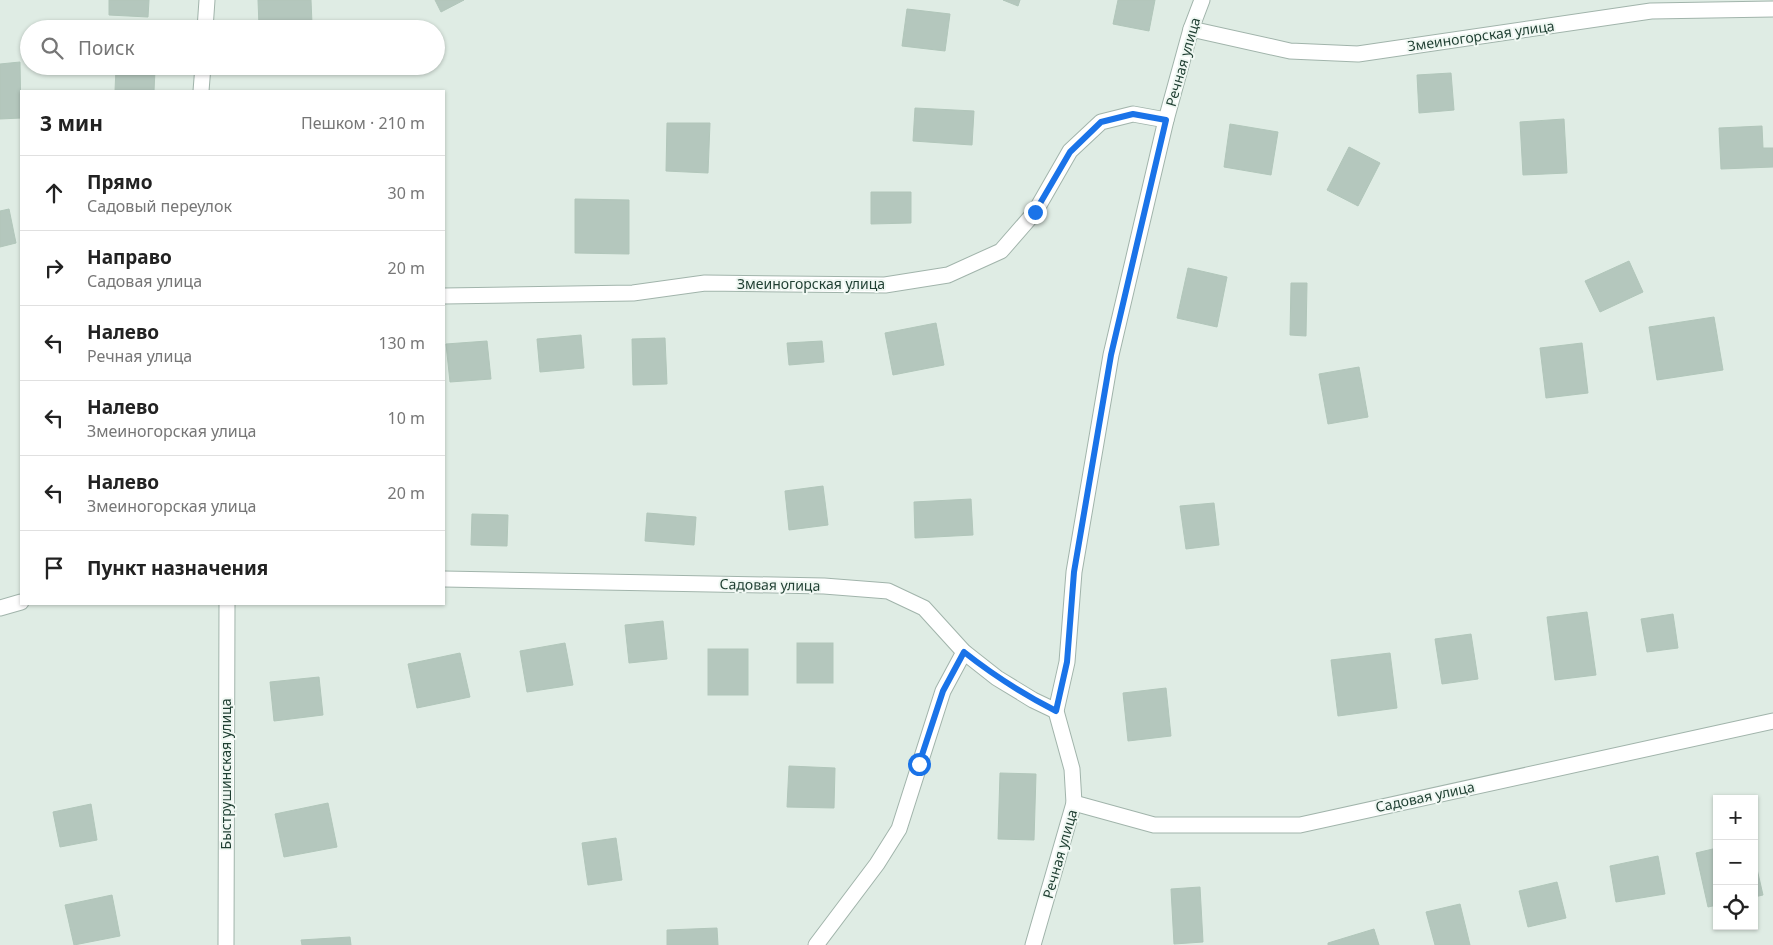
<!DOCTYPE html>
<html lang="ru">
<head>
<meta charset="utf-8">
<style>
	:root { --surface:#fff; --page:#f6f6f6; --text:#222; --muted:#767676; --line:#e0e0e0 }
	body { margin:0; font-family:"Noto Sans",sans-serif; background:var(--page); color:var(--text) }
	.controls { position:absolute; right:15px; bottom:15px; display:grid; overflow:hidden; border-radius:0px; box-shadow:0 1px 4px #0004 }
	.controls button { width:45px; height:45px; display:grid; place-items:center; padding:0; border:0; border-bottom:1px solid var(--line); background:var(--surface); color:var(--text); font:25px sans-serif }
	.stop { position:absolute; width:15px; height:15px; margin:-11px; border:4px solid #1a73e8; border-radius:50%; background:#fff }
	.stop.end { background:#1a73e8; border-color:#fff; box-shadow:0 1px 5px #0008 }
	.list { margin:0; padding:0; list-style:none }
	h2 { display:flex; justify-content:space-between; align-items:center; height:65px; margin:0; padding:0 20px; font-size:21px }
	h2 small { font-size:16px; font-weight:400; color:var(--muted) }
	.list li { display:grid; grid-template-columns:32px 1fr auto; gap:15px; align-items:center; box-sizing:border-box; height:75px; padding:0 20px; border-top:1px solid var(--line) }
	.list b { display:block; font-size:19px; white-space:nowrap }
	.list p { margin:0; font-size:16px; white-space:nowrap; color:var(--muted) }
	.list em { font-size:16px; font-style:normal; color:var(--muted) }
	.icon { flex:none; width:28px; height:28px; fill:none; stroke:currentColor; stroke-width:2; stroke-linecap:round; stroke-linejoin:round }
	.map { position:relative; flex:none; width:1773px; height:945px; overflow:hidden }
	.search { position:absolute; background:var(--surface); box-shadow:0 1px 4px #0004; left:20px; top:20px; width:425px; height:55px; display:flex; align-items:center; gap:12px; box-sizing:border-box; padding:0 18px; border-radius:28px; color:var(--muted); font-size:19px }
	.panel { position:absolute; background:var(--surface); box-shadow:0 1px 4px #0004; left:20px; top:90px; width:425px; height:515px; border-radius:0px }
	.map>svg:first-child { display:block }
</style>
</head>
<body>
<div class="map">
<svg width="1773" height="945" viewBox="0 0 1773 945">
	<rect width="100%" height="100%" fill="#dfece4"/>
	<g fill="#b4c7bd" stroke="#b1c6ba">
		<polygon points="109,0 149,0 148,17 109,15"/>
		<polygon points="258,0 311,0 312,24 259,26"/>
		<polygon points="435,0 464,0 441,12"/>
		<polygon points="1003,0 1020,0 1018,6"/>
		<polygon points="1118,0 1155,0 1149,31 1113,24"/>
		<polygon points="907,9 950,14 945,51 902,46"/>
		<polygon points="20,62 21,118 0,119 0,64"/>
		<polygon points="116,68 155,70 154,91 115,91"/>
		<polygon points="1451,73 1454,110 1419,113 1417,75"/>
		<polygon points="915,108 974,111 972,145 913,141"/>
		<polygon points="1564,119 1567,173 1523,175 1520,122"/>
		<polygon points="667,123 710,123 708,173 666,171"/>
		<polygon points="1230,124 1278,132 1271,175 1224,167"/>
		<polygon points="1762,126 1763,148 1773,148 1773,167 1721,169 1719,128"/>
		<polygon points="1349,147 1380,163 1358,206 1327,190"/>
		<polygon points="871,192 911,192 911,223 871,224"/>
		<polygon points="575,199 629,200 629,254 575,253"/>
		<polygon points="9,209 16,243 0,247 0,211"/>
		<polygon points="1629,261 1643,292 1600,312 1585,281"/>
		<polygon points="1188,268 1227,277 1217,327 1177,318"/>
		<polygon points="1291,283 1307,283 1306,336 1290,335"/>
		<polygon points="1714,317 1723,370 1657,380 1649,327"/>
		<polygon points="936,323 944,365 893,375 885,333"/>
		<polygon points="581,335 584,368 540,372 537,339"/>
		<polygon points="665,338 667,384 633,385 632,339"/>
		<polygon points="487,341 491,379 450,382 446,344"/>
		<polygon points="822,341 824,362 789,365 787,343"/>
		<polygon points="1582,343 1588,393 1546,398 1540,348"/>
		<polygon points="1359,367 1368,417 1328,424 1319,374"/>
		<polygon points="823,486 828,525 789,530 785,491"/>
		<polygon points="971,499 973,535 915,538 914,502"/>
		<polygon points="1214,503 1219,545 1186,549 1180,506"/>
		<polygon points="647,513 696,517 694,545 645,541"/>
		<polygon points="472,514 508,515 507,546 471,545"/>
		<polygon points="1587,612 1596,675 1555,680 1547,617"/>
		<polygon points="1673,614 1678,648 1647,652 1641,619"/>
		<polygon points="663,621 667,659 629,663 625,625"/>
		<polygon points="1471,634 1478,679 1442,684 1435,639"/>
		<polygon points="565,643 573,685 527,692 520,651"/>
		<rect x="797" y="643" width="36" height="40"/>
		<rect x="708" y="649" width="40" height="46"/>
		<polygon points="460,653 470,697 417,708 408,664"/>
		<polygon points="1390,653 1397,708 1338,716 1331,660"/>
		<polygon points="319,677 323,715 274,721 270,682"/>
		<polygon points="1166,688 1171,736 1128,741 1123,693"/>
		<polygon points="789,766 835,768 834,808 787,807"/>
		<polygon points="1000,773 1036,774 1034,840 998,839"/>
		<polygon points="328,803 337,847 284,857 275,814"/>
		<polygon points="91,804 97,840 60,847 53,812"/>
		<polygon points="616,838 622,880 588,885 582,843"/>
		<polygon points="1717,848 1717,905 1708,907 1696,853"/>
		<polygon points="1658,856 1665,894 1616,902 1610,866"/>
		<polygon points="1754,856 1763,895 1754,897"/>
		<polygon points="1557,882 1566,918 1528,927 1519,891"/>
		<polygon points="1200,887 1203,942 1174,944 1171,889"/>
		<polygon points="112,895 120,936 74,945 65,905"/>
		<polygon points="1460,904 1470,945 1435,945 1426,912"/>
		<polygon points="717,928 718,945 667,945 667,930"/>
		<polygon points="1374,929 1379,945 1328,945 1328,943"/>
		<polygon points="350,937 351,945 302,945 301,940"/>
	</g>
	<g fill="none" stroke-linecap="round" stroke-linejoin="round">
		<g stroke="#a1b4ab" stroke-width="17">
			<g id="street">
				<polyline points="205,29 207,0"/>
				<polyline points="1191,29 1290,51 1358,54 1651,11 1773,9"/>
				<polyline points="201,91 203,66"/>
				<polyline points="444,296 633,293 705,283 885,285 948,275 1001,251 1035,212 1070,151 1101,122 1133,114 1166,120"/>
				<polyline points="444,579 824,586 888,591 924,608 964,652 997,678 1033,700 1056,711"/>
				<polyline points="0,608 21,602"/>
				<polyline points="1074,803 1154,825 1300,825 1773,721"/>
				<polyline points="226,945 227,604"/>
				<polyline points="816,945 877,864 899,829 943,691 964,652"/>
				<polyline points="1033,945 1074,803 1072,769 1056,711 1067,662 1074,572 1111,355 1166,120 1191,29 1202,0"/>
			</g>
		</g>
		<use href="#street" stroke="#fff" stroke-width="15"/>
	</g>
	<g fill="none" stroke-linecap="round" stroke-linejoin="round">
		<path stroke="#1a73e8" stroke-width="6" d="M 919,764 L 943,691 L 964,652 C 993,675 1023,694 1056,711 L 1067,662 L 1074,572 L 1111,355 L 1166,120 L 1133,114 L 1101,122 L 1070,152 L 1035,212"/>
	</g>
	<g text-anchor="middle" stroke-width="4" stroke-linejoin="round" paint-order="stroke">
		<g font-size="14" fill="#1e3e31" stroke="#f0f8f3">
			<text transform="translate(1481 36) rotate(-8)" y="5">Змеиногорская улица</text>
			<text transform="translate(1183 62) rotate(-74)" y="5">Речная улица</text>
			<text x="811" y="289">Змеиногорская улица</text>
			<text transform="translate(770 585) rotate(1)" y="5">Садовая улица</text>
			<text transform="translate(226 774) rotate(-90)" y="5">Быструшинская улица</text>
			<text transform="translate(1425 797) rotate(-12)" y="5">Садовая улица</text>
			<text transform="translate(1060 854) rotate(-74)" y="5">Речная улица</text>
		</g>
	</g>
</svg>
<div class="controls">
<button>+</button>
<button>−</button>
<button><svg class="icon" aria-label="locate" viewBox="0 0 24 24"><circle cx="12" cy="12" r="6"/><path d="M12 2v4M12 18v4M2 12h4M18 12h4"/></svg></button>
</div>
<div class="stop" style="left:919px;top:764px"></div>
<div class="stop end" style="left:1035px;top:212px"></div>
<div class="search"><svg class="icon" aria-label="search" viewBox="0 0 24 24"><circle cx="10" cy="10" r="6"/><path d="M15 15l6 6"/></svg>Поиск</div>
<section class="panel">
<h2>3 мин<small>Пешком · 210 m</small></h2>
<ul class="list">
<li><svg class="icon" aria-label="ahead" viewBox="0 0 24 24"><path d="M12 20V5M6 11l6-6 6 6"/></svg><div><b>Прямо</b><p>Садовый переулок</p></div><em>30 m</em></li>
<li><svg class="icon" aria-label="right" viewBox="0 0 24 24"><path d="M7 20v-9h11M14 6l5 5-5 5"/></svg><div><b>Направо</b><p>Садовая улица</p></div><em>20 m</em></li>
<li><svg class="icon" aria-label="left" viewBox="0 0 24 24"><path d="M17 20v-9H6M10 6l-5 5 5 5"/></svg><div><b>Налево</b><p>Речная улица</p></div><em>130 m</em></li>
<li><svg class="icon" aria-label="left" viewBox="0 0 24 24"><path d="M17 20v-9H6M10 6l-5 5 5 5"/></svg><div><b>Налево</b><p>Змеиногорская улица</p></div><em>10 m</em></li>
<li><svg class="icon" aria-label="left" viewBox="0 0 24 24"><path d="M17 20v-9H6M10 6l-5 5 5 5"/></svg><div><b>Налево</b><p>Змеиногорская улица</p></div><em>20 m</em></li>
<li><svg class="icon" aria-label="arrive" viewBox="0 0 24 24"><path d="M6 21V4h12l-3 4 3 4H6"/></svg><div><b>Пункт назначения</b></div></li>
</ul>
</section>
</div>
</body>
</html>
